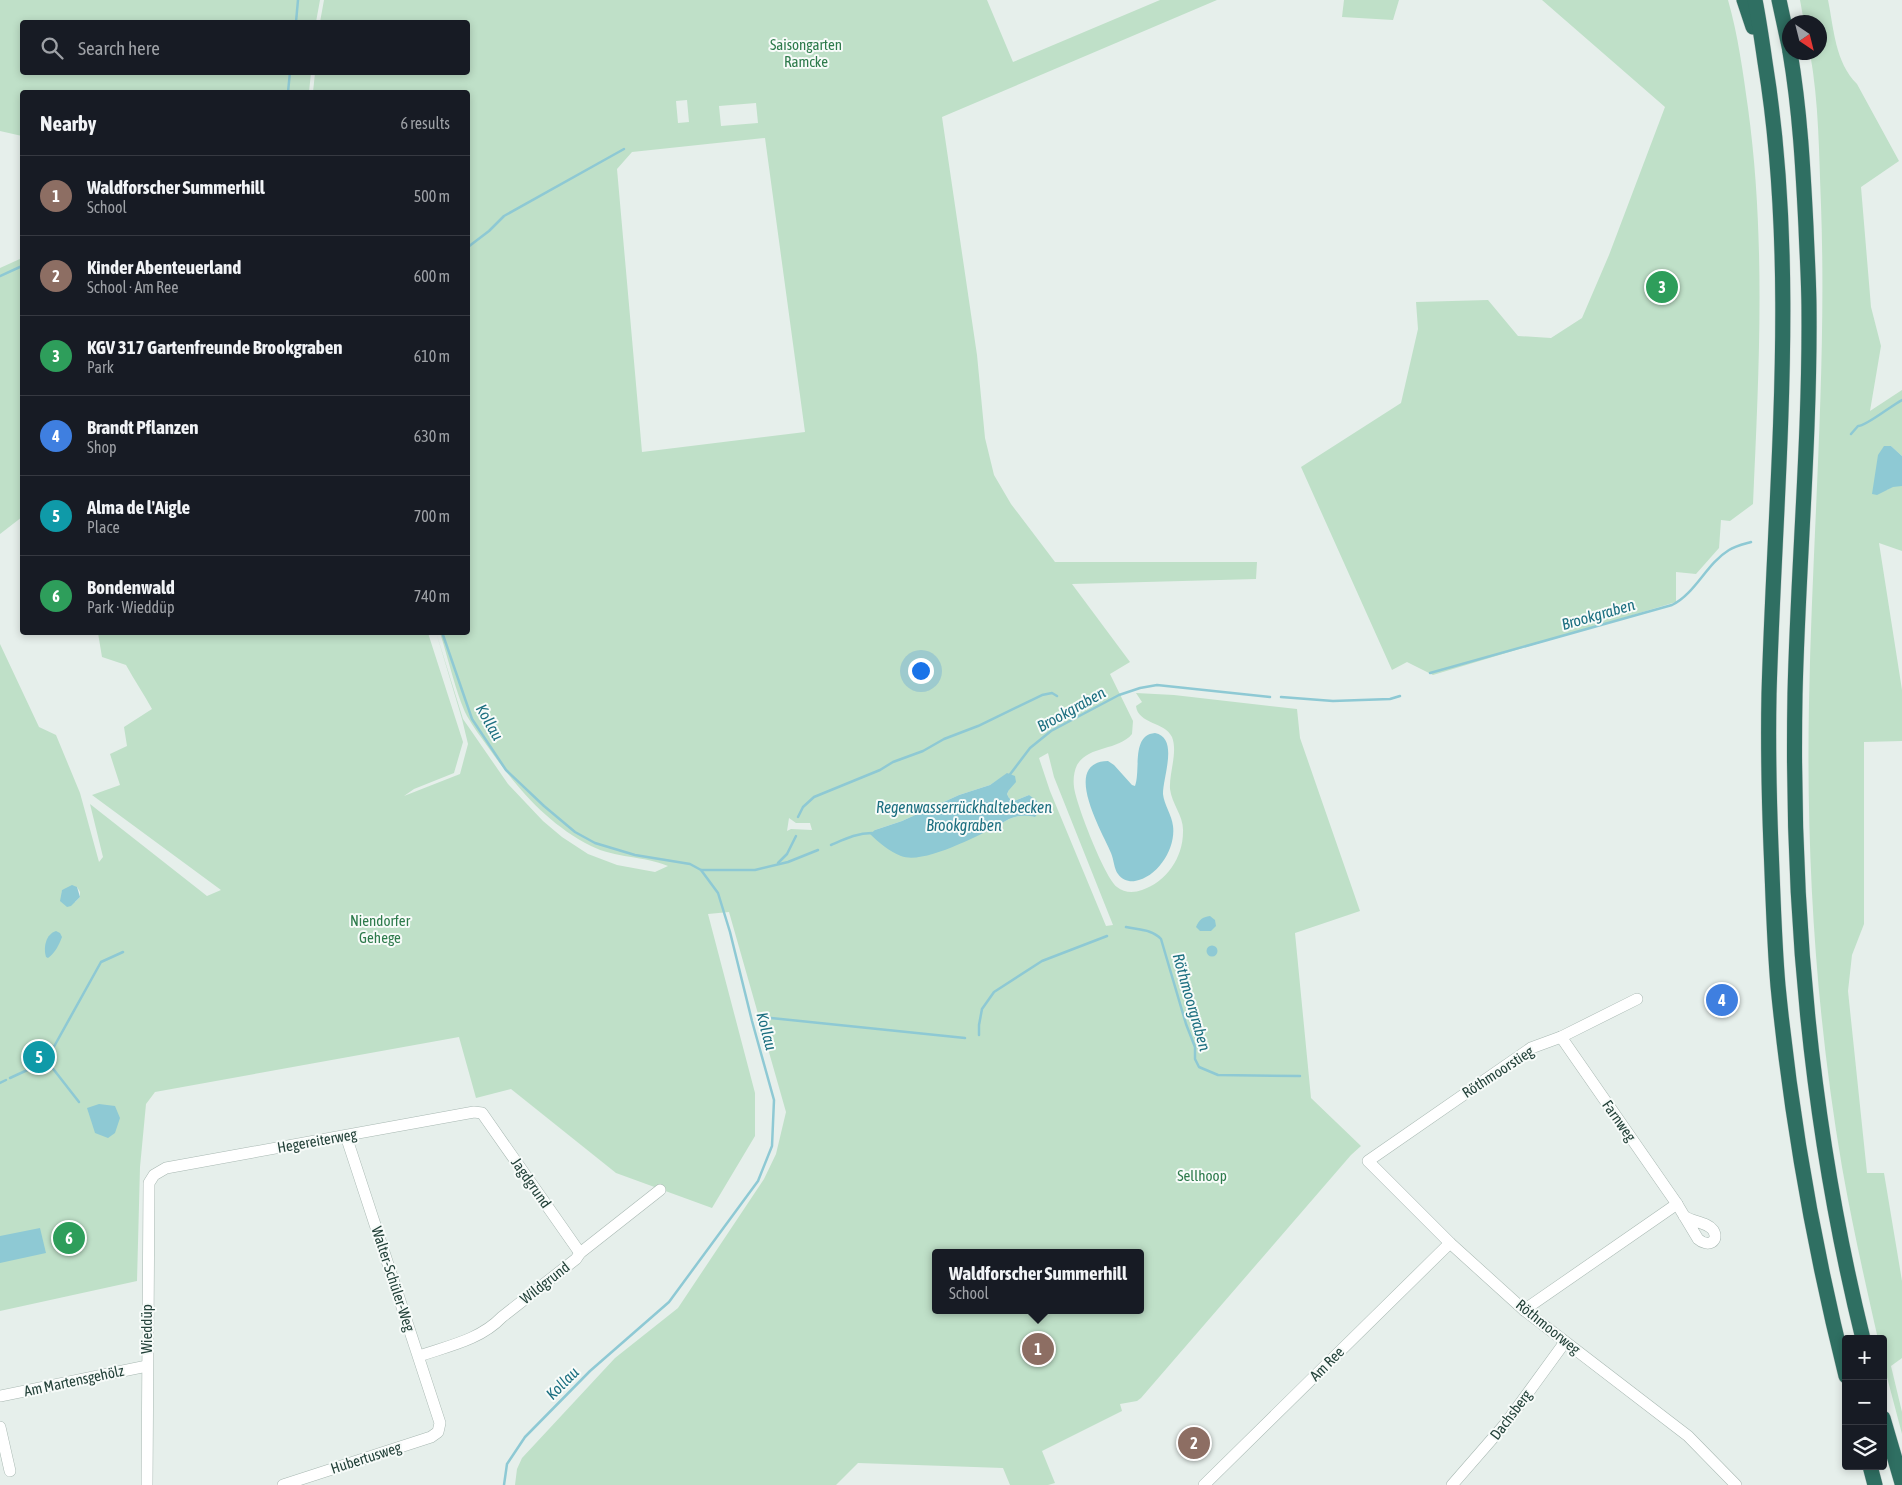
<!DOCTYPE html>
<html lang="en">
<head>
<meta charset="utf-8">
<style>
	:root { --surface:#171b24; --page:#20242c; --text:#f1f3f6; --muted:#9ea1a6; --line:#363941; --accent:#ea580c }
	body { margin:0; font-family:"Asap Condensed",sans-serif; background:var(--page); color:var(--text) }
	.controls { position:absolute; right:15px; bottom:15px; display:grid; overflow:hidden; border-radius:5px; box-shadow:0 2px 8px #0003 }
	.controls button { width:45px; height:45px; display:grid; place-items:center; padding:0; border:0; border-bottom:1px solid var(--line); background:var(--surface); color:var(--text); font:25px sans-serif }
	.compass { position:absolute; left:1782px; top:15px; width:45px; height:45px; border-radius:50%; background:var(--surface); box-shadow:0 2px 8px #0003; rotate:145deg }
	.you { position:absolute; left:920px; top:670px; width:18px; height:18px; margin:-12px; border:4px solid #fff; border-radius:50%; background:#1a73e8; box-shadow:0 0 0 8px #1a73e833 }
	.badge { display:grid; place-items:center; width:32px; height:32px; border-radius:50%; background:var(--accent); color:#fff; font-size:16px; font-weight:700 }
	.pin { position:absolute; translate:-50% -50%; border:2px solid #fff; box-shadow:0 1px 5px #0006 }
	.popup { position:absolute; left:932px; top:1249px; width:212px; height:65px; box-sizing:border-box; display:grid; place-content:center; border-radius:5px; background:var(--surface); filter:drop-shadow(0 1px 4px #0005); font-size:16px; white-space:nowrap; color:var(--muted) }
	.popup b { font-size:19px; color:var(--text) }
	.popup::after { content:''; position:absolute; left:50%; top:100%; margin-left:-10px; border:10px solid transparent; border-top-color:var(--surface) }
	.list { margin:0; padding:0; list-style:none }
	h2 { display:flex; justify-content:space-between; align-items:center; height:65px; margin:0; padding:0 20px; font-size:21px }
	h2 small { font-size:16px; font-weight:400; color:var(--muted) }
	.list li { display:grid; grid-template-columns:32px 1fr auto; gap:15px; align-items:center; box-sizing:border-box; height:80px; padding:0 20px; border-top:1px solid var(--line) }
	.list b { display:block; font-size:19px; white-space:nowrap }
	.list p { margin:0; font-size:16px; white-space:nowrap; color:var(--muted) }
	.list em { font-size:16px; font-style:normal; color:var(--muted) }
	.icon { flex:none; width:28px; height:28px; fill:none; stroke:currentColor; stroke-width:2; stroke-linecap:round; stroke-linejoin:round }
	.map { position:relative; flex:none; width:1902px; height:1485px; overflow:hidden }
	.search { position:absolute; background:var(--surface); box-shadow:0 2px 8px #0003; left:20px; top:20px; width:450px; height:55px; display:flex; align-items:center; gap:12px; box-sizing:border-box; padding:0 18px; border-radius:5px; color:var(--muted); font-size:19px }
	.panel { position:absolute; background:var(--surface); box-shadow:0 2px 8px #0003; left:20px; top:90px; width:450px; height:545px; border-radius:5px }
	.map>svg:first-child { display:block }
</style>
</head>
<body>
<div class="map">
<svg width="1902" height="1485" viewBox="0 0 1902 1485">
	<rect width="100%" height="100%" fill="#e6efeb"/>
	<g fill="#bfe0c8" fill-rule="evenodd">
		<polygon points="0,0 320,0 316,22 22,22 22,72 311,73 309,92 22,92 22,136 0,131"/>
		<path d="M 324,0 L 987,0 L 1013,62 L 1160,0 L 1217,0 L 942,117 L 977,355 L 985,438 L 994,475 L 1011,504 L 1055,562 L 1257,562 L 1256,579 L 1072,584 L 1130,662 L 1110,674 L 1133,721 L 1132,734 C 1118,751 1089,745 1077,765 C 1074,771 1073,780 1074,787 C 1076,804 1105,878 1117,887 C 1124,893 1134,893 1142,890 C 1166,882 1183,858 1183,832 C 1184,816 1172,805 1170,789 C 1169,773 1178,752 1172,737 C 1165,722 1138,724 1136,706 L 1142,702 L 1136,693 L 1174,695 L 1297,709 L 1300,738 L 1360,911 L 1295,933 L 1311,1098 L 1361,1146 L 1351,1155 L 1141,1398 L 1137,1401 L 1120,1404 L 1122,1411 L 1042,1451 L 1055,1483 L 1048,1485 L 1010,1485 L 1003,1468 L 858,1463 L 836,1485 L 515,1485 L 517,1469 L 522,1458 L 615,1358 L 678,1308 L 764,1179 L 776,1154 L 786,1112 L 729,912 L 708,914 L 755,1093 L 755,1136 L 712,1208 L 616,1173 L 511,1089 L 476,1098 L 459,1037 L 155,1092 L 146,1104 L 140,1167 L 137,1281 L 0,1311 L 0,644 L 39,727 L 56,735 L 80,793 L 99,862 L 103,857 L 90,804 L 207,896 L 221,890 L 92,795 L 120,785 L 110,754 L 127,746 L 124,727 L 152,709 C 144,694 134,680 126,665 L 102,657 L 98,633 L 428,633 L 463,742 L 454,773 L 414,789 L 404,796 L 460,774 L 468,744 L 462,719 L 436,632 L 463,719 L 508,784 L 543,821 L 562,837 L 588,854 L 617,865 L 655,872 L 668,866 C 644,856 615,858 591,846 C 547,824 516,787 488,747 C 481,737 473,727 467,716 C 456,694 448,657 440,633 L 468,632 L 468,92 L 313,92 L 315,73 L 468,72 L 468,22 L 320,22 ZM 687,100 L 689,122 L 678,123 L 676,101 ZM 756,103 L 758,123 L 721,126 L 719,106 ZM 765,138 L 805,432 L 642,452 L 617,169 L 632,152 ZM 1048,753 L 1054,777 L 1113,925 L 1106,926 L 1050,791 L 1039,758 ZM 1007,774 L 1009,790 L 1007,794 L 1009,798 L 1014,801 L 1029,795 L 1035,817 C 1022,814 1010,816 1000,825 L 875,830 L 902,821 L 959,795 L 990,785 ZM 789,818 L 796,823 L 810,823 L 812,830 L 791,829 L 787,831 ZM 77,887 L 80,892 L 80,897 L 75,902 L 61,901 L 62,890 ZM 936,1253 L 1140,1253 L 1140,1310 L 936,1310 Z"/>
		<polygon points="1344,0 1399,0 1393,20 1342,17"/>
		<path d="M 1542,0 L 1728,0 C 1738,35 1743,72 1748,108 C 1766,239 1759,372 1753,504 L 1730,521 L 1721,520 L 1719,548 L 1696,574 L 1676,572 L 1676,602 L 1433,675 L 1407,662 L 1392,670 L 1301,467 L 1401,403 L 1418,329 L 1416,302 L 1488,300 L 1518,336 L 1551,338 L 1582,318 L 1609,255 L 1665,107 Z"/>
		<path d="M 1800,0 L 1828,0 C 1834,29 1835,62 1857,84 L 1899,161 L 1861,187 L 1871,307 L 1881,346 L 1870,411 L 1902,390 L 1902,456 L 1891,446 L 1887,490 L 1893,486 L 1902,486 L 1902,551 L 1879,543 L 1902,690 L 1902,741 L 1864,742 L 1864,924 L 1852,955 L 1848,991 L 1867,1173 L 1884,1173 L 1902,1281 L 1902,1358 L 1891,1366 L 1902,1412 L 1902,1434 L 1883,1362 L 1883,1339 L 1878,1339 L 1873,1317 C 1862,1268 1851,1218 1842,1167 C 1816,1015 1806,858 1809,703 C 1812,537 1827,371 1821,205 C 1819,154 1819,103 1810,53 L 1820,52 L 1820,22 L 1804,22 Z"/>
		<polygon points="22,258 22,517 0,534 0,268"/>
	</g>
	<g fill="#8ec9d4">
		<polygon points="1884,446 1891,446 1902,456 1902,486 1893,487 1877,495 1872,494 1878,455"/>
		<path d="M 1155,733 C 1179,738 1163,776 1163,794 C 1164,805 1172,815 1173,826 C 1176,848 1158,877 1135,881 C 1129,882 1122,880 1118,874 C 1114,869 1114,860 1111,853 C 1103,833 1060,762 1108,761 L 1114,765 L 1132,785 L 1135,786 C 1141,770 1131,735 1155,733 Z"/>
		<path d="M 1007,773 L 1015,776 L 1016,782 L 1009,790 L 1007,794 L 1009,798 L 1014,801 L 1029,795 L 1037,801 L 1040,811 L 1035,817 C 1022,814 1010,816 1000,825 C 978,835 924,865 901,856 C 889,851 879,843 870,834 L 875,830 L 902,821 L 959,795 L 990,785 Z"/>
		<polygon points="72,885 77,887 80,897 71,906 67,907 60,901 62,890"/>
		<path d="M 1210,916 L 1215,920 L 1216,926 L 1211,931 L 1200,931 L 1196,927 C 1199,920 1202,917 1210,916 Z"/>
		<path d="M 56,931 L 60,933 L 62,937 C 59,945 55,953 48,958 L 46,957 C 43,947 46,934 56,931 Z"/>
		<circle cx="1212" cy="951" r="5.5"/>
		<polygon points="99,1104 115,1106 120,1118 115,1133 108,1138 95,1133 87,1108"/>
		<polygon points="40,1228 46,1253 0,1263 0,1236"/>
	</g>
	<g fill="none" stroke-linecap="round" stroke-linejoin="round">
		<g stroke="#8ec9d4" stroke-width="2.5">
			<polyline points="296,22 298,0"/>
			<polyline points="288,92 290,72"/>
			<polyline points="468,247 489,231 504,216 624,149"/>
			<polyline points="0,276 22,266"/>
			<path d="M 1851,434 L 1858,426 C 1865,427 1892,405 1902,400"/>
			<polyline points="442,632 472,719 506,770 544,806 575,832 595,843 635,855 690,864 701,870 718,893 730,932 752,1021 774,1100 772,1146 758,1181 669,1302 590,1371 525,1437 507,1464 504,1485"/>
			<path d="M 1430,673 L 1672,605 C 1696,593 1706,564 1729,550 C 1735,546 1744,544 1751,542"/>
			<polyline points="1281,697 1333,701 1390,699 1400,696"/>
			<polyline points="1008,777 1030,748 1051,731 1119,695 1140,688 1157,685 1270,697"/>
			<polyline points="798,817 803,807 814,797 880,770 893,762 923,751 944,739 978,726 1042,695 1052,693 1057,696"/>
			<path d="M 831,845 C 845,839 857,833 872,833"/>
			<polyline points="778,863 787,854 796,836"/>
			<polyline points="701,870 755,870 788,862 818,850"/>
			<path d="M 1126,927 C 1138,930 1152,929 1161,939 L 1186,1024 L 1195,1047 L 1195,1059 L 1199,1067 L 1218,1075 L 1300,1076"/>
			<polyline points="771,1018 965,1038"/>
			<polyline points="979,1035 979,1025 982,1009 994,992 1042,961 1107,936"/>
			<polyline points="51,1052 101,962 123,952"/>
			<polyline points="10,1078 47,1061 79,1102"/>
			<polyline points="0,1083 6,1080"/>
		</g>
		<g stroke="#a8b8b2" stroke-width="12">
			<g id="street">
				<polyline points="1637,999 1561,1037 1531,1048 1368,1161 1450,1243 1524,1310 1688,1436 1736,1485"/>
				<path d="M 1561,1037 L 1677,1204 L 1698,1239 C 1708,1248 1720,1241 1713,1230 C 1707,1222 1692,1222 1684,1216"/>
				<polyline points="1524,1310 1677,1204"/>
				<path d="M 419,1356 C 448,1346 480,1340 502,1317 L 576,1259 L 580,1253 L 660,1190"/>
				<polyline points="0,1396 147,1366"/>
				<polyline points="0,1427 10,1471"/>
				<polyline points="147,1485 149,1183 154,1175 166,1168 474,1112 482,1113 580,1253"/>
				<polyline points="283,1485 431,1437 438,1432 440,1423 346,1136"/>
				<polyline points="1204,1485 1450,1243"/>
				<polyline points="1452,1485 1506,1423 1565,1342"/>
			</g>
		</g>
		<g stroke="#c2cac8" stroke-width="16">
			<g id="highway">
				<polyline points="1744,0 1753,27"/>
				<path d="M 1755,0 C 1759,20 1762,41 1765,62 C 1799,271 1775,483 1769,694 C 1768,745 1769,796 1771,847 C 1773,893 1774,940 1778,986 C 1791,1118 1814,1248 1846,1376"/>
				<polyline points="1779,0 1790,51"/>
				<path d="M 1790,52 C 1800,111 1803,168 1806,227 C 1807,255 1809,283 1809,311 C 1810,439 1798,567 1795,694 C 1791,911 1811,1128 1863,1339"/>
				<polyline points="1883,1418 1902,1483"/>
				<polyline points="1870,1466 1875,1485"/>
			</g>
		</g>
		<use href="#street" stroke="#fff" stroke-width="11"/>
		<use href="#highway" stroke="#2f6f62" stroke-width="15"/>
	</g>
	<g text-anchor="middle" stroke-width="4" stroke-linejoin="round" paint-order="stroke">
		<g font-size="15" fill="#2d7a4b" stroke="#f7fbf9">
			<text x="806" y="50">Saisongarten<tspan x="806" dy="17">Ramcke</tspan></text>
			<text x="380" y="926">Niendorfer<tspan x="380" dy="17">Gehege</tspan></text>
			<text x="1202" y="1181">Sellhoop</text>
		</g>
		<g font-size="15" fill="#24423a" stroke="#f7fbf9">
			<text transform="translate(1498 1072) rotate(-33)" y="5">Röthmoorstieg</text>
			<text transform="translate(1619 1121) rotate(55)" y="5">Farnweg</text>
			<text transform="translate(317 1141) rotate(-10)" y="5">Hegereiterweg</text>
			<text transform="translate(531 1183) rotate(55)" y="5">Jagdgrund</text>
			<text transform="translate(393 1279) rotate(72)" y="5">Walter-Schüler-Weg</text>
			<text transform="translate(545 1283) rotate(-38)" y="5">Wildgrund</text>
			<text transform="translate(1548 1327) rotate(39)" y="5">Röthmoorweg</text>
			<text transform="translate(147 1329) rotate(-90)" y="5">Wieddüp</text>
			<text transform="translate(1327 1364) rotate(-45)" y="5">Am Ree</text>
			<text transform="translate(74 1381) rotate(-12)" y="5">Am Martensgehölz</text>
			<text transform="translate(1511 1415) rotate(-53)" y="5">Dachsberg</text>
			<text transform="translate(366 1458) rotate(-18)" y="5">Hubertusweg</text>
		</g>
		<g font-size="16" font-style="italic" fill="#1c6f80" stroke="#f7fbf9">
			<text transform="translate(1598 614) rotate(-16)" y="6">Brookgraben</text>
			<text transform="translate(1071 709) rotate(-29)" y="6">Brookgraben</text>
			<text transform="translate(490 722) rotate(60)" y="6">Kollau</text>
			<text x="964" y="813">Regenwasserrückhaltebecken<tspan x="964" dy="18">Brookgraben</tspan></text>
			<text transform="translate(1192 1002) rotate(74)" y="6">Röthmoorgraben</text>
			<text transform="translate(767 1031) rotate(75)" y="6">Kollau</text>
			<text transform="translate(562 1383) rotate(-45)" y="6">Kollau</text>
		</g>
	</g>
</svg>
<div class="controls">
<button>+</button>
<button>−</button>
<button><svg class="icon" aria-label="layers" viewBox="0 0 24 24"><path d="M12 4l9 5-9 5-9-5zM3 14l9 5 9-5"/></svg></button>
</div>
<svg class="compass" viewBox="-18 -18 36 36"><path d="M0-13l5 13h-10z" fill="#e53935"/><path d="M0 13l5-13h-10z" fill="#9ea1a6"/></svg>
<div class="you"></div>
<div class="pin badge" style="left:1038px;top:1349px;background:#8d6e63">1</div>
<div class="popup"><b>Waldforscher Summerhill</b>School</div>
<div class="pin badge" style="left:1194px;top:1443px;background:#8d6e63">2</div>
<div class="pin badge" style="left:1662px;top:287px;background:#2e9e5b">3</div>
<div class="pin badge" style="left:1722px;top:1000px;background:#3f7fe0">4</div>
<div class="pin badge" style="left:39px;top:1057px;background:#0f9aa8">5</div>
<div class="pin badge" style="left:69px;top:1238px;background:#2e9e5b">6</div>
<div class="search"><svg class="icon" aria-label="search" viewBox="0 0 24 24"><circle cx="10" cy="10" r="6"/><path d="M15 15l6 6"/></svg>Search here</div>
<section class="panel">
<h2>Nearby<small>6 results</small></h2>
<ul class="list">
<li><span class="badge" style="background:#8d6e63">1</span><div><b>Waldforscher Summerhill</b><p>School</p></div><em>500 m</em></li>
<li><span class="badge" style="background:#8d6e63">2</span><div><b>Kinder Abenteuerland</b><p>School · Am Ree</p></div><em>600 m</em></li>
<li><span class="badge" style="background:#2e9e5b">3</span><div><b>KGV 317 Gartenfreunde Brookgraben</b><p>Park</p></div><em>610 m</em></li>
<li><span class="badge" style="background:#3f7fe0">4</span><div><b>Brandt Pflanzen</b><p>Shop</p></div><em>630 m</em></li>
<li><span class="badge" style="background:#0f9aa8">5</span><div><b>Alma de l'Aigle</b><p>Place</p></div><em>700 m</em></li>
<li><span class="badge" style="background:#2e9e5b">6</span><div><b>Bondenwald</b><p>Park · Wieddüp</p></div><em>740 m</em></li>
</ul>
</section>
</div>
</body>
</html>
